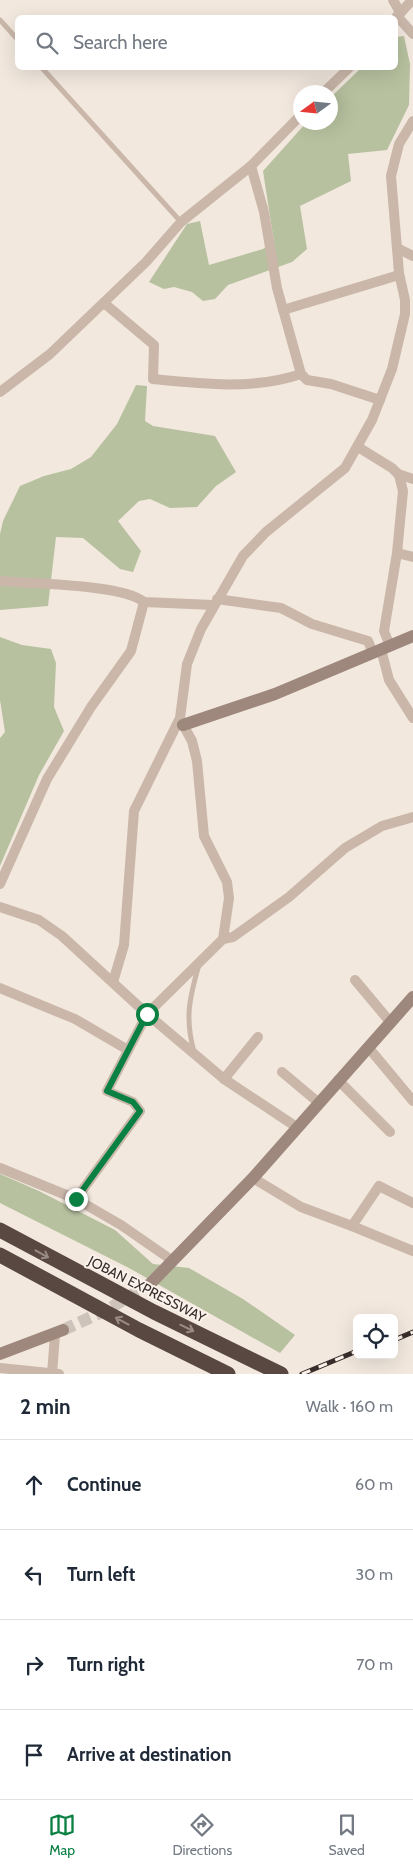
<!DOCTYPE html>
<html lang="en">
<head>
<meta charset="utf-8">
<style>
	:root { --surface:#fff; --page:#f2f2f3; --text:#1f2937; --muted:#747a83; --line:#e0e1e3; --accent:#0b8043 }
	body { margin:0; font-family:Cabin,sans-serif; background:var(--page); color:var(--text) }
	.controls { position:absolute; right:15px; bottom:15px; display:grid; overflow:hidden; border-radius:8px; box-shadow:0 5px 20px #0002 }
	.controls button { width:45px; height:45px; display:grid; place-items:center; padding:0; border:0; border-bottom:1px solid var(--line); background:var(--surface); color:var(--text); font:25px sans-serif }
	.compass { position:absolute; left:293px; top:85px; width:45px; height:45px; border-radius:50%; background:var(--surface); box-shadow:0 5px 20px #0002; rotate:255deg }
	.stop { position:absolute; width:15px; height:15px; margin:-11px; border:4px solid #0b8043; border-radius:50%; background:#fff }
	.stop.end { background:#0b8043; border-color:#fff; box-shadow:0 1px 5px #0008 }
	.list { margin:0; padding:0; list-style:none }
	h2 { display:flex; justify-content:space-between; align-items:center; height:65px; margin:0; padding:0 20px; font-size:21px }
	h2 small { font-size:16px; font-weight:400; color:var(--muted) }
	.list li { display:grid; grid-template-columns:32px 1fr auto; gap:15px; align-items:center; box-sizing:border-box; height:90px; padding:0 20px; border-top:1px solid var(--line) }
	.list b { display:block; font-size:19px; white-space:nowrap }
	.list em { font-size:16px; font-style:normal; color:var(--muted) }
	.icon { flex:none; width:28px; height:28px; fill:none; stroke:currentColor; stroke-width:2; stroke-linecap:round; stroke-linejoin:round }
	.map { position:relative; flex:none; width:413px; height:1374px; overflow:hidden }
	.search { position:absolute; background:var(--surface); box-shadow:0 5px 20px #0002; left:15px; right:15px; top:15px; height:55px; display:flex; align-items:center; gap:12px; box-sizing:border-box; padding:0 18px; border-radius:8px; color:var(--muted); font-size:19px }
	.sheet { height:425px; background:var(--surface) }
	nav { display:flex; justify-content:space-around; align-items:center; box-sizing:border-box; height:70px; border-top:1px solid var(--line); background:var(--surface); font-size:14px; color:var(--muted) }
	nav a { display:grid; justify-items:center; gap:2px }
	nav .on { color:var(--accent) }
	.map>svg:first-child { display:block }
</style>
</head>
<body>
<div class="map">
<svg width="413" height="1374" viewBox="0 0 413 1374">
	<rect width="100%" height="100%" fill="#f2e8de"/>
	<g fill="#b7c19f">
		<polygon points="404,36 410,64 409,105 387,150 348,154 351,181 300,206 307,249 292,262 228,285 215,299 203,301 192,292 174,287 164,289 149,282 187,224 200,221 209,265 263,249 274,242 263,171 306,123 330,122 331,97 361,68 396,68 396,37"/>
		<polygon points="136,385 147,386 145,421 153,426 215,436 236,472 216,486 197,507 170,508 150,499 139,501 118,521 141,551 133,572 120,569 83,538 56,537 48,606 0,610 0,534 3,521 20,486 44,476 71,469 91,457 117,424"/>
		<polygon points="0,637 22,645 51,649 56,663 54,707 64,731 39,775 0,866 0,738 5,732 0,700"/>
		<polygon points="0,1174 39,1191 115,1230 153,1264 189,1268 243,1299 295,1335 280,1353 129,1268 0,1203"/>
	</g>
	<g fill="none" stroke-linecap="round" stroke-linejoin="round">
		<polyline stroke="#cdc3ba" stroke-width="12" stroke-dasharray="12 6" stroke-linecap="butt" points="63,1330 107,1310 151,1283"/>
		<g stroke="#cab7aa" stroke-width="5">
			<polyline points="0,20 18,40"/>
			<polyline points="42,68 181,222"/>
			<path d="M 194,1052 C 185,1019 189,1000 198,968"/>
		</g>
		<g stroke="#cab7aa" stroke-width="10">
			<polyline points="393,0 400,12"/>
			<polyline points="397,16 413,34"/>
			<polyline points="396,18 412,0"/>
			<polyline points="324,92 349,68"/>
			<polyline points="251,166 264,212 277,288 301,374 307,380 331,384 380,400"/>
			<polyline points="397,248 413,256"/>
			<path d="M 104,303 L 154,345 L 153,379 C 201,384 254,390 301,374"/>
			<polyline points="283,310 399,275"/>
			<polyline points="0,392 50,354 146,262 181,222 251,166 300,116"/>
			<polyline points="358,447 392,468 399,475 403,491 397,553 384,631 390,646"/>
			<polyline points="398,474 413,479"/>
			<polyline points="397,553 413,557"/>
			<path d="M 0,581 C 31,584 123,584 144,602 L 213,605"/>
			<polyline points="217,599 281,608 312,624 368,641 373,653"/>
			<polyline points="381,649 389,680 413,718"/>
			<polyline points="180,719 192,741 197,761 204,836 227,882 229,898 223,939"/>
			<polyline points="0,884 47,779 91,707 131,651 144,602"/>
			<polyline points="0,907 39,920 62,936 147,1014 224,1079 298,1128"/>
			<polyline points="355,980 391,1023"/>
			<polyline points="113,982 124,945 134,811 180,718 187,664 201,629 243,556 266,532 345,468 372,420 392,369 405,314 405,300 399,273 391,176 399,144 413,121"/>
			<polyline points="0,988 75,1019 128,1050"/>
			<polyline points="368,1047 413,1101"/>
			<polyline points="282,1072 319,1103"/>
			<polyline points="224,1079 258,1037"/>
			<polyline points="338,1080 390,1132"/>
			<polyline points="0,1168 76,1199 121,1225 173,1261"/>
			<polyline points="253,1178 301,1207 352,1226"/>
			<polyline points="76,1199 140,1111 133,1102 107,1091 147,1014 223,939 233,937 289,897 345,848 382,826 413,817"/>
			<polyline points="413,1203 379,1186 352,1226 413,1251"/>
			<polyline points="0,1368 59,1374"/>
			<polyline points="52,1374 55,1335"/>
		</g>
		<g stroke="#9e877c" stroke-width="12">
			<polyline points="183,725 275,694 413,636"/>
			<polyline points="151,1283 253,1178 413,997"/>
			<polyline points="0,1354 63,1330"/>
		</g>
		<g stroke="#594741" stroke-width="15">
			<polyline points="0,1230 154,1312 281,1374"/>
			<polyline points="0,1255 139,1330 228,1374"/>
		</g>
		<g stroke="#382d2a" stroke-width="5">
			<g id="rail">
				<polyline points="394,1340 413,1332"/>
				<polyline points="302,1374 357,1351"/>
			</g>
		</g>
		<use href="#rail" stroke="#faf2eb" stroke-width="3" stroke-dasharray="9" stroke-linecap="butt"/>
	</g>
	<defs><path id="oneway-shaft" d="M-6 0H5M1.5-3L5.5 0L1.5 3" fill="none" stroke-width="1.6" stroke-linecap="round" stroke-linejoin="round" transform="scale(1.25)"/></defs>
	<g stroke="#998b85">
		<use href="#oneway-shaft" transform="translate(42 1254) rotate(29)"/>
		<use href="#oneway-shaft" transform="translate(122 1321) rotate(-152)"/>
		<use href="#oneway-shaft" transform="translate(187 1328) rotate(26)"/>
	</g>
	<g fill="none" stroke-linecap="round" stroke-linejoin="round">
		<polyline stroke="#0b8043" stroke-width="6" points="76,1199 140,1111 133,1102 107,1091 147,1014"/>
	</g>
	<g text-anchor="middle" stroke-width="4" stroke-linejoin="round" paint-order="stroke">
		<g font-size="14" fill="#382d2a" stroke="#faf2eb">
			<text transform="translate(147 1289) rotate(27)" y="5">JOBAN EXPRESSWAY</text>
		</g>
	</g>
</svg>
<div class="controls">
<button><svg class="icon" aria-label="locate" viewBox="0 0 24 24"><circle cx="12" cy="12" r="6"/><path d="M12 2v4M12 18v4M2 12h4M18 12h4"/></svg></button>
</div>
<svg class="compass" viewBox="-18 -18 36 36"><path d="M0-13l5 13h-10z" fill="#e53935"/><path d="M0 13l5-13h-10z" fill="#747a83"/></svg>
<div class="stop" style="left:147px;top:1014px"></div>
<div class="stop end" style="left:76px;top:1199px"></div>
<div class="search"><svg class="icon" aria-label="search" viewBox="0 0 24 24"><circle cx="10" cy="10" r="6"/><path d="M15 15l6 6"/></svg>Search here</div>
</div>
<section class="sheet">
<h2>2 min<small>Walk · 160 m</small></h2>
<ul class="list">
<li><svg class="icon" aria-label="ahead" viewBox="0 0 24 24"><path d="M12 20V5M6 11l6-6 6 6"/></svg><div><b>Continue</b></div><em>60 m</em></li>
<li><svg class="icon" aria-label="left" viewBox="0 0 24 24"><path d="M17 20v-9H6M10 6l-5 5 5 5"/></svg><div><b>Turn left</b></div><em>30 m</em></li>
<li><svg class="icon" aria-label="right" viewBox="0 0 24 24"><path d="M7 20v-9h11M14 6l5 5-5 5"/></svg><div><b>Turn right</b></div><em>70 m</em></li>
<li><svg class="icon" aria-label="arrive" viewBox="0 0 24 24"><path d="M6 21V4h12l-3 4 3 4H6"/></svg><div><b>Arrive at destination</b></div></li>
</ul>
</section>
<nav>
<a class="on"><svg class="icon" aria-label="map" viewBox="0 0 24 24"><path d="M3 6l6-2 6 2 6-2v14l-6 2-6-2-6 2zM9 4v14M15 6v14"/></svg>Map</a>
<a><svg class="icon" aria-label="directions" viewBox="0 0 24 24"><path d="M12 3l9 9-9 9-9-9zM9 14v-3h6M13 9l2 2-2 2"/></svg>Directions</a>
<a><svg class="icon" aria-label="saved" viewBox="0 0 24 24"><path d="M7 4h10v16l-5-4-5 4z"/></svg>Saved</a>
</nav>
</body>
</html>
